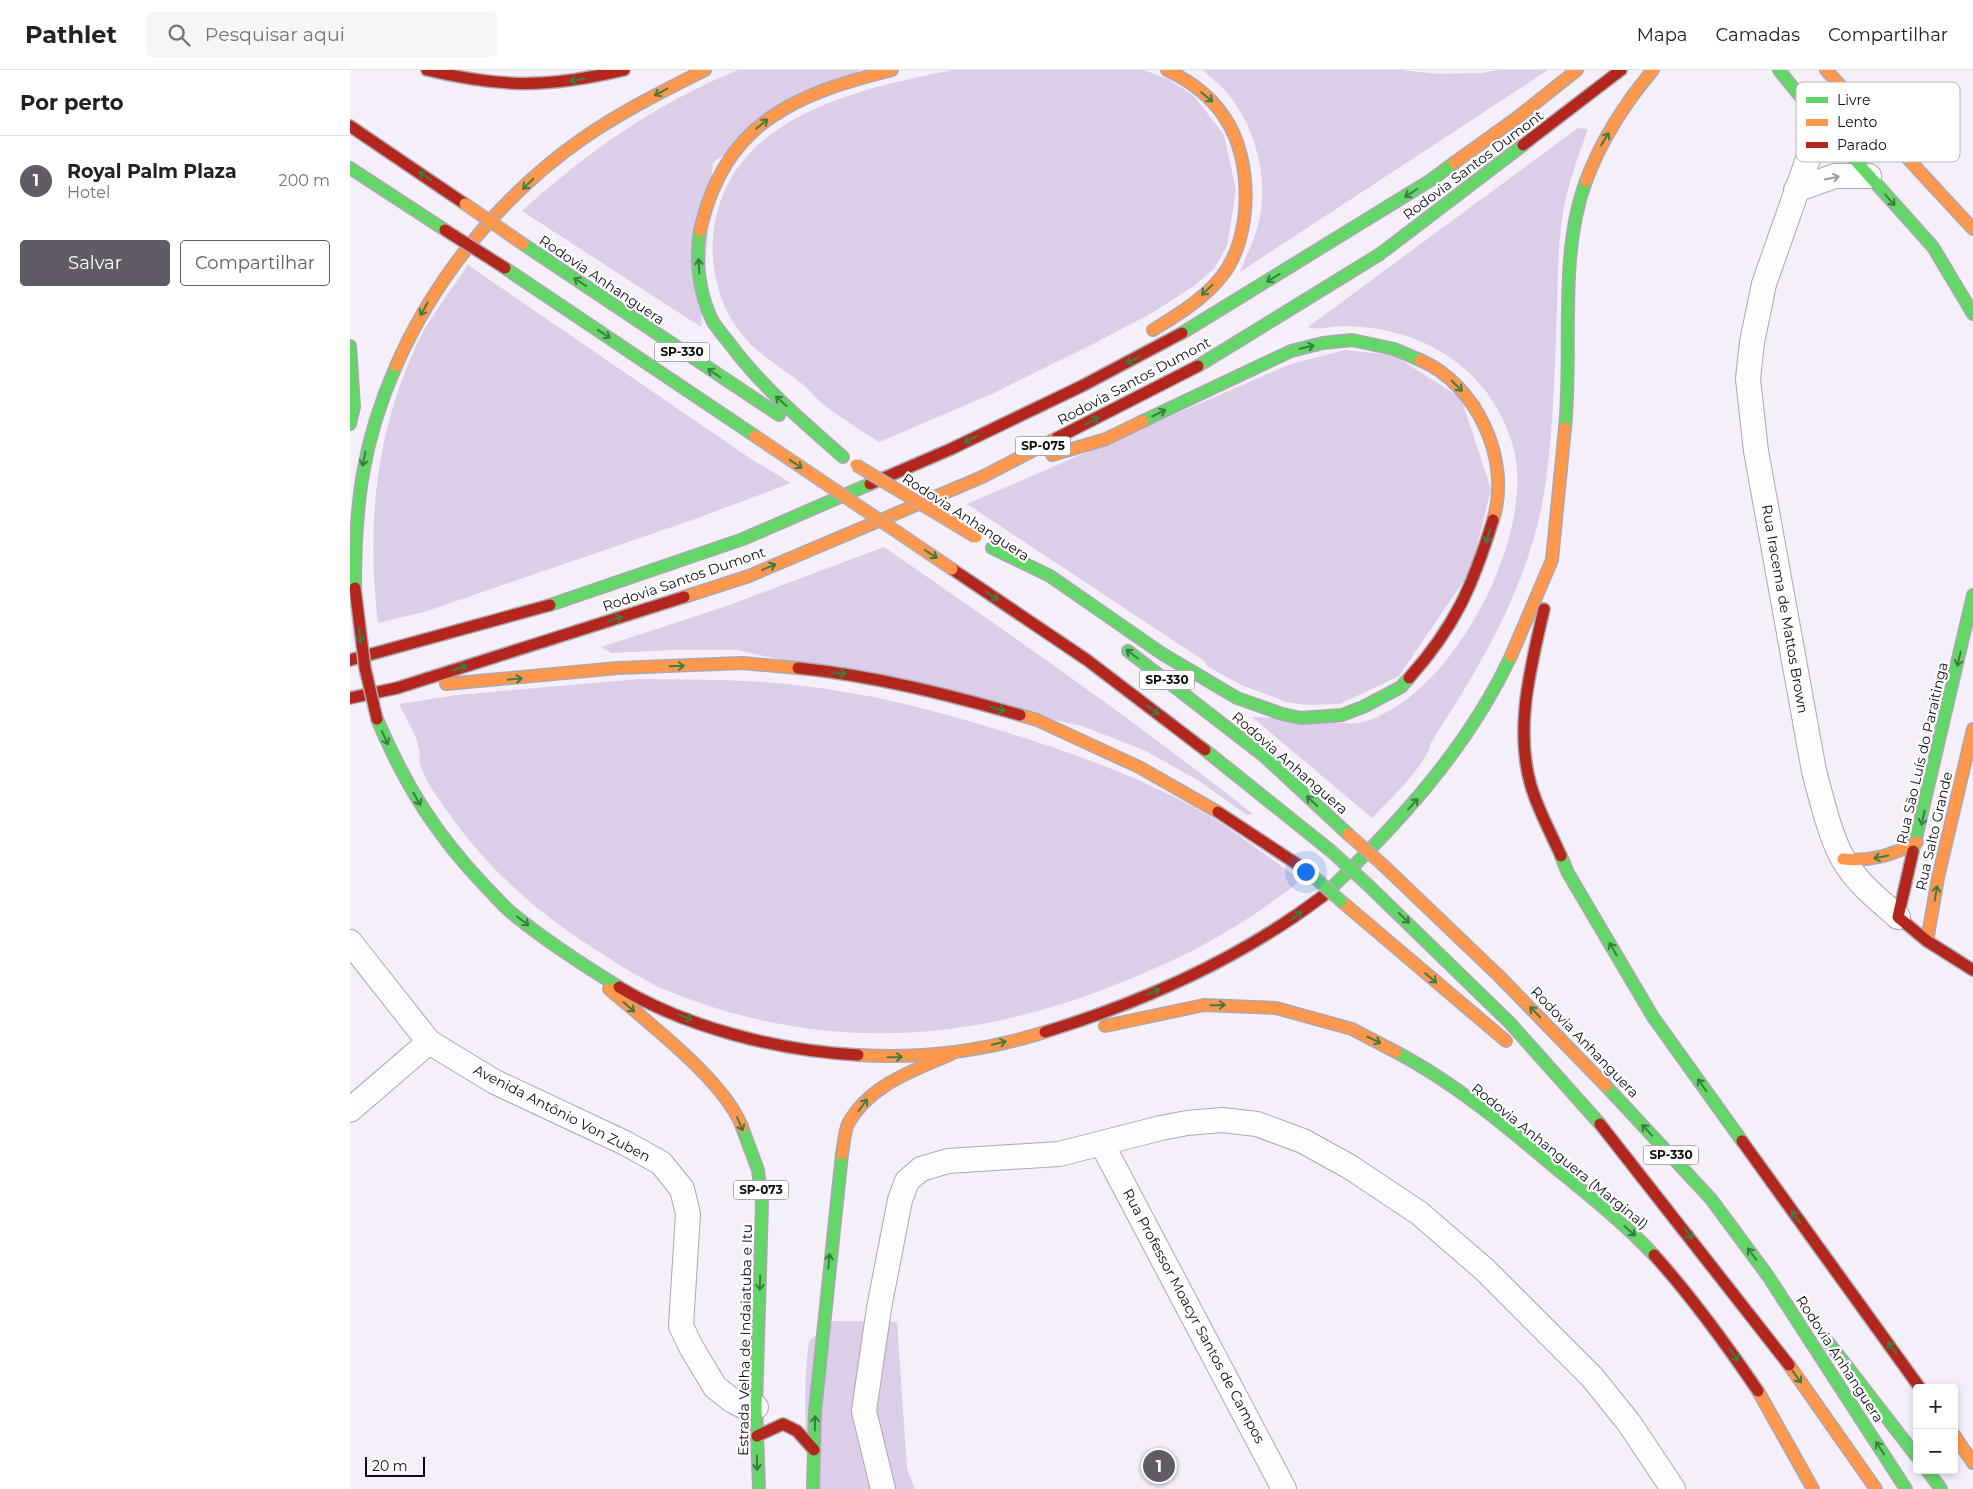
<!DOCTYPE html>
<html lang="pt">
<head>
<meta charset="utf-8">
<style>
	:root { --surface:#fff; --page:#f6f6f6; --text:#202124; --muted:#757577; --line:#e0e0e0; --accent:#605b64 }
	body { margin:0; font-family:Montserrat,sans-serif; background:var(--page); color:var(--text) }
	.controls { position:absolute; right:15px; bottom:15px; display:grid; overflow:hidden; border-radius:5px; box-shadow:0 2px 8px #0003 }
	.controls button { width:45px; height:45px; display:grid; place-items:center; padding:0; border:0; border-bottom:1px solid var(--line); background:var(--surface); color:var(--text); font:25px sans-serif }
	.scale { position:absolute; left:15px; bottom:12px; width:60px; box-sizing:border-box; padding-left:5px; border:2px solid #100b14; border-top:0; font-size:14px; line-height:18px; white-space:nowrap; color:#100b14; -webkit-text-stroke:4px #fff; paint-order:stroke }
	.you { position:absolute; left:955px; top:801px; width:18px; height:18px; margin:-12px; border:4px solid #fff; border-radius:50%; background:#1a73e8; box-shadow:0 0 0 8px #1a73e833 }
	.badge { display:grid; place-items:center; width:32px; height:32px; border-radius:50%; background:var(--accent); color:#fff; font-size:16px; font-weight:700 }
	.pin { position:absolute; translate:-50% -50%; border:2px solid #fff; box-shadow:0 1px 5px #0006 }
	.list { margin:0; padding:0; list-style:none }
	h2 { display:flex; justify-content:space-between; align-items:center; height:65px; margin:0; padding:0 20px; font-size:21px }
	h2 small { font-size:16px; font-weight:400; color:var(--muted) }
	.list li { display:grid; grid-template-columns:32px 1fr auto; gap:15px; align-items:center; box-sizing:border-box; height:90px; padding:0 20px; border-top:1px solid var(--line) }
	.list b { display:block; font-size:19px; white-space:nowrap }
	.list p { margin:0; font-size:16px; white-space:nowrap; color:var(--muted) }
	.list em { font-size:16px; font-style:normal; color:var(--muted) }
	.actions { display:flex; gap:10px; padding:15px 20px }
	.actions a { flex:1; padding:11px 0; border:1px solid var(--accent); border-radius:5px; text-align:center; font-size:18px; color:var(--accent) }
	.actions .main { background:var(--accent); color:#fff }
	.icon { flex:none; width:28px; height:28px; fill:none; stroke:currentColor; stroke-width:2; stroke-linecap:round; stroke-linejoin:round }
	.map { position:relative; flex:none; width:1623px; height:1419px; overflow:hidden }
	header { display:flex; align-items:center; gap:30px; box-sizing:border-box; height:70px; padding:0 25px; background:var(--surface); border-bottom:1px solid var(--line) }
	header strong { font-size:24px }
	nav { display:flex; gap:28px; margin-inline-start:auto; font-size:18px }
	.search { width:350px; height:45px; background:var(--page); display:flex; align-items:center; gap:12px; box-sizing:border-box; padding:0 18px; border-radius:5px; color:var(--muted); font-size:19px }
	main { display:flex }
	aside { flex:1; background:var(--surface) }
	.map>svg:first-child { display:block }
</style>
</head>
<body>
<header>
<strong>Pathlet</strong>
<div class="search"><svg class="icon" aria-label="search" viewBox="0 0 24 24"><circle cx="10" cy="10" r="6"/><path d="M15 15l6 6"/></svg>Pesquisar aqui</div>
<nav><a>Mapa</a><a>Camadas</a><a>Compartilhar</a></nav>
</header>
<main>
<aside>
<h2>Por perto<small></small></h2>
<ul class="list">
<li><span class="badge">1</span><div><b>Royal Palm Plaza</b><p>Hotel</p></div><em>200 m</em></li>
</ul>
<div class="actions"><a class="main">Salvar</a><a>Compartilhar</a></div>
</aside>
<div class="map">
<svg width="1623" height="1419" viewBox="0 0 1623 1419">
	<rect width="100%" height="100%" fill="#f4eff8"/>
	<g fill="#dccde8">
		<path d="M 388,0 L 511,0 L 363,92 L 351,257 L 172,141 C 237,82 307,33 388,0 Z"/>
		<path d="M 602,0 L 794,0 L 820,10 L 844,26 L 874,65 L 886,120 L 877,176 L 864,199 L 844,216 L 802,243 L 743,274 L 644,323 L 529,372 C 510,360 491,348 473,334 C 465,328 459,319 451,313 C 430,296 407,284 390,262 C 370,237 361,201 363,170 C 371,48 504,20 602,0 Z"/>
		<path d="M 853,0 L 1050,0 L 1088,4 L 1132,3 L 1149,0 L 1198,0 L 890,202 C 896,186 904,171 908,155 C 920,110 906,59 878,24 C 871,15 861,8 853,0 Z"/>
		<path d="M 1228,58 L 1238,59 C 1228,86 1218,114 1213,142 C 1208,172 1208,203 1207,233 C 1205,292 1204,351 1196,410 C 1183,509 1133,592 1080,674 C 1079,692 1036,734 1022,748 L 902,647 C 928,648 953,650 978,651 C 987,652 999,655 1008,653 C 1016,652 1026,648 1033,644 C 1110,607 1184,465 1164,380 C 1155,344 1133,310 1102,289 C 1070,266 1033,257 995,256 C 982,255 970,261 958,257 Z"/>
		<path d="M 118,195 L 401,389 L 441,413 L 345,449 L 77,541 L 28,553 C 16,453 26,355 72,264 C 85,240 103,218 118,195 Z"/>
		<polygon points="995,280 1043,285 1111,328 1141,419 1121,500 1049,606 990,634 958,635 937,632 891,615 857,596 856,592 617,434 941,294"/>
		<path d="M 534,477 C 659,563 783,650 903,744 L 897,745 L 849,711 L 796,681 L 732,656 L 387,580 L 323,580 L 261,583 L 251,577 L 371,538 Z"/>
		<path d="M 290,609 C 342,610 394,609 445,615 C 515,622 584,640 652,661 C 720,682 788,706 851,741 C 886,761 918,788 951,810 C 893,856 840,885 772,912 C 619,975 468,983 313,919 C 289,908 265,892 243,878 C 187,842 139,800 100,745 C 90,731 75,711 70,694 C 68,689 71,683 69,678 C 66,663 55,647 49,634 L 107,625 Z"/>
		<path d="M 483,1251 L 547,1252 L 557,1399 L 565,1419 L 459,1419 C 456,1369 452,1321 459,1271 Z"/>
	</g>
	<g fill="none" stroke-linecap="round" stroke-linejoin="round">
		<g stroke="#aba6af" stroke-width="26">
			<g id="street">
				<path d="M 1471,52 L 1414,214 L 1402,272 L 1398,309 L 1406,381 L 1464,701 C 1471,727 1480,766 1493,789 C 1506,812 1529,830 1548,847"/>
				<polyline points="1446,120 1485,106 1519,106"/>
				<polyline points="0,872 79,972 145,1012 275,1073 311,1093 332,1119 338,1144 331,1256 341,1277 365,1317 383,1331 393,1336 406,1337"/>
				<polyline points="0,1040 79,972"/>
				<polyline points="752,1074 934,1419"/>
				<polyline points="533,1419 514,1341 529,1238 550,1130 557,1111 571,1099 598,1091 709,1084 811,1058 837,1053 872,1050 907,1054 953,1071 1000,1097 1069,1143 1134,1199 1242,1307 1279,1353 1323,1419"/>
			</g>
		</g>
		<g stroke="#aba6af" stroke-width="14">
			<g id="fast">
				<polyline points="1429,0 1471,52 1583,177 1623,244"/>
				<polyline points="0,98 95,160"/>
				<path d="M 350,161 C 345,189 349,223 362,250 C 367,259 374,266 380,274 C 412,317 453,352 493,387"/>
				<polyline points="173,174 429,345"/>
				<polyline points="155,198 405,366"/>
				<polyline points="832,263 1081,110 1104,93"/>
				<polyline points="0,276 4,337 0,354"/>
				<polyline points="848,296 1030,184 1173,75"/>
				<polyline points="793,351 941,281 973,273 1002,270 1044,279 1070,290"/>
				<path d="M 1215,358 C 1223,278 1208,186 1236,111"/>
				<polyline points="642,478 700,506 811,583 887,628 932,644 951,648 992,645 1013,637 1051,617 1059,608"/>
				<path d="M 5,518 C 5,435 12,373 46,296"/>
				<polyline points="200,535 393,469 520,414"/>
				<polyline points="778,581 914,686 998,764"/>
				<path d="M 27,649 C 55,715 86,765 136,817 C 145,826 153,836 163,844 C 196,871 233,895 269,917"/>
				<polyline points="855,680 981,781"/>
				<polyline points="1563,781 1623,525"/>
				<polyline points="1211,786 1218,803 1303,947 1392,1071"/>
				<polyline points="1018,815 1160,953 1250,1054"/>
				<path d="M 973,826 C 1046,756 1117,680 1161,586"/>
				<path d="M 1046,982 C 1105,1013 1157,1057 1208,1100 C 1241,1127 1275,1154 1304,1185"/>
				<polyline points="1256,1016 1361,1129 1418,1206 1556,1419"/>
				<polyline points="392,1057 408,1100 412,1134 406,1337 409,1419"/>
				<polyline points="1479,1273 1567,1387"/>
				<polyline points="1577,1400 1591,1419"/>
				<polyline points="463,1419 465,1341 492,1084"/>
			</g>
		</g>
		<g stroke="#aba6af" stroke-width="14">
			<g id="slow">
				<polyline points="1476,0 1623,159"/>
				<polyline points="1104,93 1168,47 1227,0"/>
				<path d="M 1236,111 C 1251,71 1275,33 1303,0"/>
				<path d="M 350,161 C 375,52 443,25 542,0"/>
				<path d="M 803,260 C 827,245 854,229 872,206 C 903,167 903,89 875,48 C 861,26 840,11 817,0"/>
				<path d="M 1070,290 C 1127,314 1162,391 1143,450"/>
				<path d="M 46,296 C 85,207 152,125 232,69 C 271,42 313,21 355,0"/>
				<polyline points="702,385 756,369 793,351"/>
				<polyline points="334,527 399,506 632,407 707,368"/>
				<polyline points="1161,586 1202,490 1215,358"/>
				<polyline points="96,614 268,598 392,593 448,598"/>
				<polyline points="670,645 687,650 789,697 868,742"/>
				<path d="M 1493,789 C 1520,792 1543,785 1567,772"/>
				<polyline points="1033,795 1150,907 1256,1016"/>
				<polyline points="991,831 1156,971"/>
				<polyline points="1577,871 1588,808 1623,659"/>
				<path d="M 259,919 C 298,953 375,1011 392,1057"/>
				<polyline points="755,956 854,935 926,938 1002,959 1046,982"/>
				<path d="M 508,985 C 572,989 634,981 695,962"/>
				<path d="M 492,1084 C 494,1075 494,1063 498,1054 C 519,1015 563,1001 601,984"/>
				<polyline points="1439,1295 1526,1419"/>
				<polyline points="1408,1321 1463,1419"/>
				<polyline points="1604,1365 1623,1393"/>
			</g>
		</g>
		<g stroke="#aba6af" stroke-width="14">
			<g id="jam">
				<path d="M 77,0 C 153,18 198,18 274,0"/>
				<polyline points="0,56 115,134"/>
				<polyline points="1173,75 1271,0"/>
				<polyline points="707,368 848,296"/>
				<polyline points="520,414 601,379 732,316 832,263"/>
				<polyline points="602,499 737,590 855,680"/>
				<path d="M 1194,539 C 1181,596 1164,658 1181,716 C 1188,740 1201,763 1211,786"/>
				<polyline points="0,590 200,535"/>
				<path d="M 448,598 C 524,606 596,624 670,645"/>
				<path d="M 1059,608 C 1105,557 1123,515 1143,450"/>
				<polyline points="0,628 47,618 334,527"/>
				<polyline points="868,742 956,800"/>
				<polyline points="1563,781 1548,847 1577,871 1623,900"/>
				<path d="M 269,917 C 337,958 430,981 508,985"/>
				<path d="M 695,962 C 793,932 891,888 973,826"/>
				<polyline points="1250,1054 1439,1295"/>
				<polyline points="1392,1071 1570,1318"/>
				<path d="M 1304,1185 C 1343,1228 1376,1274 1408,1321"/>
				<polyline points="407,1366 433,1354 447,1361 464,1380"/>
			</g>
		</g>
		<use href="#street" stroke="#fdfdfe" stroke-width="24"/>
		<use href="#fast" stroke="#63d668" stroke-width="11"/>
		<use href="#slow" stroke="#ff974d" stroke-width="11"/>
		<use href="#jam" stroke="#b3261e" stroke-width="11"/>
		<g stroke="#b3acb9" stroke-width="14" stroke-linecap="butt">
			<g id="fast-bridge">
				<polyline points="981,781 1018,815"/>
				<polyline points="956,800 991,831"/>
			</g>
		</g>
		<g stroke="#b3acb9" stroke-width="14" stroke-linecap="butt">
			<g id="slow-bridge">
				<polyline points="115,134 173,174"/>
				<polyline points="405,366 602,499"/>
				<polyline points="506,395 626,467"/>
				<polyline points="998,764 1033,795"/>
			</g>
		</g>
		<g stroke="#b3acb9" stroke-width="14" stroke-linecap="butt">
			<g id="jam-bridge">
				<polyline points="95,160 155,198"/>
				<polyline points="5,518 15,598 27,649"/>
			</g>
		</g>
		<use href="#fast-bridge" stroke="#63d668" stroke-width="11"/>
		<use href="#slow-bridge" stroke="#ff974d" stroke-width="11"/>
		<use href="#jam-bridge" stroke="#b3261e" stroke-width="11"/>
	</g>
	<defs><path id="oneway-shaft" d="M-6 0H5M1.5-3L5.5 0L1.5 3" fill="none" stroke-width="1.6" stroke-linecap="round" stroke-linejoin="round" transform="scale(1.25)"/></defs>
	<g stroke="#3e7b42">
		<use href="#oneway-shaft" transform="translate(227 10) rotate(169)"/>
		<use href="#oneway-shaft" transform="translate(311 22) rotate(151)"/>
		<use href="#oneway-shaft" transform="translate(857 27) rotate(40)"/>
		<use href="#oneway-shaft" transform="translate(412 54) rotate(-40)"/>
		<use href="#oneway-shaft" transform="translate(1255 69) rotate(-58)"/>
		<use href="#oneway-shaft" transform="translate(75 106) rotate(-146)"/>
		<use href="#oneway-shaft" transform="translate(178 114) rotate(136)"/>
		<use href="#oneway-shaft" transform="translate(1061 123) rotate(148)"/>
		<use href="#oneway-shaft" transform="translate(1540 130) rotate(48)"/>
		<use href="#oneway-shaft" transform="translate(349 196) rotate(-93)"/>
		<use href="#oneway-shaft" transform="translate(923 208) rotate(149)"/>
		<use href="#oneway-shaft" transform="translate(230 212) rotate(-146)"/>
		<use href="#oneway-shaft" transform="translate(857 220) rotate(137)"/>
		<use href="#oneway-shaft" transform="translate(74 239) rotate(119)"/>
		<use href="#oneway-shaft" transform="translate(254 264) rotate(34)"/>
		<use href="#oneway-shaft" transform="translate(957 277) rotate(-13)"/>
		<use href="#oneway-shaft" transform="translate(783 290) rotate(152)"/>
		<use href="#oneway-shaft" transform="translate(364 303) rotate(-147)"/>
		<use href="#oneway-shaft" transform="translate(1107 316) rotate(44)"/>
		<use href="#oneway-shaft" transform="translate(431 331) rotate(-138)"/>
		<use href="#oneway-shaft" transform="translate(809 343) rotate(-26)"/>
		<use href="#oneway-shaft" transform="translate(742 351) rotate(-27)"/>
		<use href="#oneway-shaft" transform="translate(621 369) rotate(153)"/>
		<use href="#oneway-shaft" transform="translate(14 389) rotate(102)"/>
		<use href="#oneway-shaft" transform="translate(446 394) rotate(34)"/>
		<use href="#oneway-shaft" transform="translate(1138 466) rotate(107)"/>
		<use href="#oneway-shaft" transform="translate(581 484) rotate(34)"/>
		<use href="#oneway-shaft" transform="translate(419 497) rotate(-23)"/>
		<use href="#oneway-shaft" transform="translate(642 526) rotate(34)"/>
		<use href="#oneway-shaft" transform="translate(265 549) rotate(-18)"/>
		<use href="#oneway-shaft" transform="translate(10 566) rotate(82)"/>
		<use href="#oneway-shaft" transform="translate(782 584) rotate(-143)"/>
		<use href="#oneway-shaft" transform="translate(1609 589) rotate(103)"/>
		<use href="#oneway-shaft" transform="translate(327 596) rotate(-2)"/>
		<use href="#oneway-shaft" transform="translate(110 598) rotate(-18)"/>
		<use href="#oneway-shaft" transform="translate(489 603) rotate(6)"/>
		<use href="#oneway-shaft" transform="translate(165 609) rotate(-5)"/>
		<use href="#oneway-shaft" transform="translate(648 639) rotate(16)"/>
		<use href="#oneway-shaft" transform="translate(803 640) rotate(37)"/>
		<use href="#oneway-shaft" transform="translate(35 668) rotate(66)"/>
		<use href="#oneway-shaft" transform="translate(67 729) rotate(60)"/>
		<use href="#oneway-shaft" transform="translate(962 731) rotate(-137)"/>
		<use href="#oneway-shaft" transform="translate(1063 734) rotate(-48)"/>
		<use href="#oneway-shaft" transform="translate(1573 748) rotate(103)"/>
		<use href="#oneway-shaft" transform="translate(1531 787) rotate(168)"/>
		<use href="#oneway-shaft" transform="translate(1586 823) rotate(-80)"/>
		<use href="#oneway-shaft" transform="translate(946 846) rotate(-37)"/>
		<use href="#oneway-shaft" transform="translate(1054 848) rotate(44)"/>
		<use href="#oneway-shaft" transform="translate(173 851) rotate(37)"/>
		<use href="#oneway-shaft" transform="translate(1263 879) rotate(-120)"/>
		<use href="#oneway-shaft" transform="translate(1081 908) rotate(40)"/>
		<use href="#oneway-shaft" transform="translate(803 922) rotate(-24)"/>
		<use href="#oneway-shaft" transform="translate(868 935) rotate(-1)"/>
		<use href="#oneway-shaft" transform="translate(279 937) rotate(41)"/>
		<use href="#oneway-shaft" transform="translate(1185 942) rotate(-134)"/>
		<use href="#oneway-shaft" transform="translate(335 947) rotate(21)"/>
		<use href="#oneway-shaft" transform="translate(1024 970) rotate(26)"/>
		<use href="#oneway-shaft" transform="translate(649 973) rotate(-13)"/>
		<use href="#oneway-shaft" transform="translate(545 987) rotate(-1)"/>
		<use href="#oneway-shaft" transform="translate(1352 1015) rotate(-126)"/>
		<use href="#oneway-shaft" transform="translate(513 1035) rotate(-53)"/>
		<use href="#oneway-shaft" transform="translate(390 1054) rotate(66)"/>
		<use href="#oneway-shaft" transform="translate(1297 1060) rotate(-132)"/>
		<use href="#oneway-shaft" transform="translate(1446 1147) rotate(-126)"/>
		<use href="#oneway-shaft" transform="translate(1280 1161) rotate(42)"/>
		<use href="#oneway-shaft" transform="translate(1338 1163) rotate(53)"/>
		<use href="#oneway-shaft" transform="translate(1402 1184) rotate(-127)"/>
		<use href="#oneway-shaft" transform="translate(479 1191) rotate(-85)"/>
		<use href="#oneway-shaft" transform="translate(410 1213) rotate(92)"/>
		<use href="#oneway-shaft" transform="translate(1542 1278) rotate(-126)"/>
		<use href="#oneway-shaft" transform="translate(1384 1285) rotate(55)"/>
		<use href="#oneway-shaft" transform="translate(1447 1307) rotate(54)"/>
		<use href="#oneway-shaft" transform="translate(465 1353) rotate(-89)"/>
		<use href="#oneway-shaft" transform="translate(1530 1378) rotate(-123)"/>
		<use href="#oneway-shaft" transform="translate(407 1393) rotate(89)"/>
	</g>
	<use stroke="#9e9ca0" href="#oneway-shaft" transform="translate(1482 108) rotate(-11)"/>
	<g text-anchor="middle" stroke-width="4.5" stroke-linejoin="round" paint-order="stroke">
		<g fill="#fff" stroke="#58545a" stroke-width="1">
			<rect x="304.5" y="272.5" width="55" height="19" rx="4"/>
			<rect x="665.5" y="366.5" width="55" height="19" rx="4"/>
			<rect x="789.5" y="600.5" width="55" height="19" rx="4"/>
			<rect x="1293.5" y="1075.5" width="55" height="19" rx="4"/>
			<rect x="383.5" y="1110.5" width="55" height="19" rx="4"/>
		</g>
		<g font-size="12" font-weight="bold" fill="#100b14">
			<text x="332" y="286">SP-330</text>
			<text x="693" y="380">SP-075</text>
			<text x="817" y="614">SP-330</text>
			<text x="1321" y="1089">SP-330</text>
			<text x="411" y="1124">SP-073</text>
		</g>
		<g font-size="14" fill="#100b14" stroke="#fff">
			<text transform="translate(1123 95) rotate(-37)" y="5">Rodovia Santos Dumont</text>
			<text transform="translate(252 210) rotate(34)" y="5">Rodovia Anhanguera</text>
			<text transform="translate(784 311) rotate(-28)" y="5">Rodovia Santos Dumont</text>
			<text transform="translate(616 447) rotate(33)" y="5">Rodovia Anhanguera</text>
			<text transform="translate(334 509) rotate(-19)" y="5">Rodovia Santos Dumont</text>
			<text transform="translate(1435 539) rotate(80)" y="5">Rua Iracema de Mattos Brown</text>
			<text transform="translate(1572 683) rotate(-77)" y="5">Rua São Luís do Paraitinga</text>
			<text transform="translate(940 693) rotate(41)" y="5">Rodovia Anhanguera</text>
			<text transform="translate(1584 761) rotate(-77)" y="5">Rua Salto Grande</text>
			<text transform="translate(1235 972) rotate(46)" y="5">Rodovia Anhanguera</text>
			<text transform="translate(212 1043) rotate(27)" y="5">Avenida Antônio Von Zuben</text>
			<text transform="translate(1210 1086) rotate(39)" y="5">Rodovia Anhanguera (Marginal)</text>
			<text transform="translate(844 1246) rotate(62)" y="5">Rua Professor Moacyr Santos de Campos</text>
			<text transform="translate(395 1270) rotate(-89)" y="5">Estrada Velha de Indaiatuba e Itu</text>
			<text transform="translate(1490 1289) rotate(57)" y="5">Rodovia Anhanguera</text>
		</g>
	</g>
	<rect x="1446" y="12" width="164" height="80" rx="8" fill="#fff" stroke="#b7b6b8" stroke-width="1"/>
	<rect x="1456" y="27" width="22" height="6" fill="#63d668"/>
	<rect x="1456" y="49" width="22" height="7" fill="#ff974d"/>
	<rect x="1456" y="72" width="22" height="6" fill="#b3261e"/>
	<g font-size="14" fill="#100b14">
		<text x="1487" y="35">Livre</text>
		<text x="1487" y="57">Lento</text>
		<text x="1487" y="80">Parado</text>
	</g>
</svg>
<div class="controls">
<button>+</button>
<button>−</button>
</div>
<div class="scale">20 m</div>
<div class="you"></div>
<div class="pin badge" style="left:809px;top:1396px">1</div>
</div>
</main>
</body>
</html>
